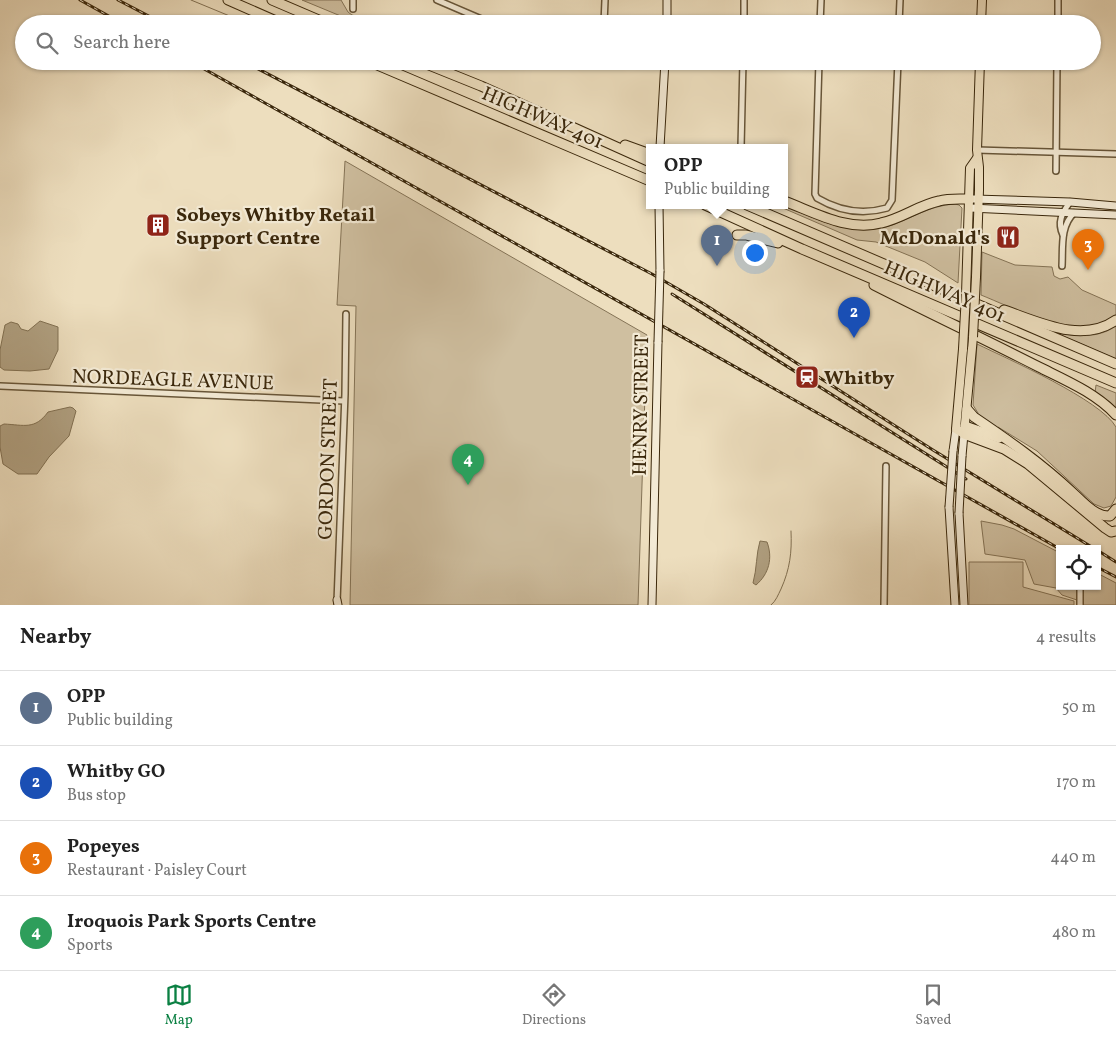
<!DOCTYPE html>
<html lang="en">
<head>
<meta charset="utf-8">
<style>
	:root { --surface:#fff; --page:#f2f2f2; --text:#222; --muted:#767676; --line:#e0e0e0; --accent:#0b8043 }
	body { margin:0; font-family:Vollkorn,serif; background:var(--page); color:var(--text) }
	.controls { position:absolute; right:15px; bottom:15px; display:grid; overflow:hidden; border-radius:0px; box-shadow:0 1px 4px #0004 }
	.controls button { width:45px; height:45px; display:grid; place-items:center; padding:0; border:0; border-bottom:1px solid var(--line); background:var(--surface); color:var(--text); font:25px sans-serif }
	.you { position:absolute; left:754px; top:252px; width:18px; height:18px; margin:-12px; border:4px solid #fff; border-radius:50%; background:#1a73e8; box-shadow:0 0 0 8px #1a73e833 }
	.badge { display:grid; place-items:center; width:32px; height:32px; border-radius:50%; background:var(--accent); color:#fff; font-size:16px; font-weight:700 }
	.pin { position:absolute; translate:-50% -41px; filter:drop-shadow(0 1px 2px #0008) }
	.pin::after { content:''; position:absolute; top:26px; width:18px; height:15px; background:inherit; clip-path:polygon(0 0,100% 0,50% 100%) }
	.popup { position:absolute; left:646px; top:144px; width:142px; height:65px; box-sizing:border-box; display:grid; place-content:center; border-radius:0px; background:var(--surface); filter:drop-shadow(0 1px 4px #0005); font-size:16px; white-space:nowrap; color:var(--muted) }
	.popup b { font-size:19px; color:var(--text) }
	.popup::after { content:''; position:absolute; left:50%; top:100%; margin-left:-10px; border:10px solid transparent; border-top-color:var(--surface) }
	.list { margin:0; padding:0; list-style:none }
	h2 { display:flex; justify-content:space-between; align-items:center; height:65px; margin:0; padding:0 20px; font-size:21px }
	h2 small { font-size:16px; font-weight:400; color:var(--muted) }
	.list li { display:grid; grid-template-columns:32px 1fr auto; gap:15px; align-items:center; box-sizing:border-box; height:75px; padding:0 20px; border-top:1px solid var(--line) }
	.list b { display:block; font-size:19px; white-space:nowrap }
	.list p { margin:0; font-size:16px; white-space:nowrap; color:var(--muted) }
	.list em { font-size:16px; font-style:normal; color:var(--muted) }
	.icon { flex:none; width:28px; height:28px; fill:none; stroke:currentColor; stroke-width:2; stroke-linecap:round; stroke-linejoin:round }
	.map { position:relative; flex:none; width:1116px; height:605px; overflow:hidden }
	.search { position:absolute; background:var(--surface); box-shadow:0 1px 4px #0004; left:15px; right:15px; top:15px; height:55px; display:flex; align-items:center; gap:12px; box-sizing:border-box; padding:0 18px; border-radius:28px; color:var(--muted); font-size:19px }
	.sheet { height:365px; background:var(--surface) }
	nav { display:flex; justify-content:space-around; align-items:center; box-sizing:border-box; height:70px; border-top:1px solid var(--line); background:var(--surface); font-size:14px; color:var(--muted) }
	nav a { display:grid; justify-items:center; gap:2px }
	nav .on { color:var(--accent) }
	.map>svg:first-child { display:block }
</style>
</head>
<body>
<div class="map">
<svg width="1116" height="605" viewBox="0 0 1116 605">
	<rect width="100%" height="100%" fill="#eddebe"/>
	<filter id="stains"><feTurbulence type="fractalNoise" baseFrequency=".004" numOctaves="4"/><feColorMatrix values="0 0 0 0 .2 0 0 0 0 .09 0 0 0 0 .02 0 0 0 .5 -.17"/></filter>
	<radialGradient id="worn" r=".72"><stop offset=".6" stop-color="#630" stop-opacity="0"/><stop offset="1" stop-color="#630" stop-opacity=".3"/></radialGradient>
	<g fill="#cfbfa0" stroke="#847356">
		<polygon points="302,0 341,0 348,12 352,15 383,24 360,24"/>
		<polygon points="345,161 647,335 638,605 350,605 356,306 337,305"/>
		<path d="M 955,204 L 959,205 L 962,208 L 958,283 L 925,262 L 876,242 L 857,240 L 776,205 L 783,205 C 814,218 851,237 886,227 C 909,220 930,205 955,204 Z"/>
		<path d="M 982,252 L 1015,265 L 1052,267 L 1054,276 L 1060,279 L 1068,277 L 1082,290 L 1116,305 L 1116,317 C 1110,320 1102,326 1096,328 C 1064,334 1011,307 981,295 Z"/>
		<path d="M 1116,326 L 1116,359 L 1056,333 C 1077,336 1097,339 1116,326 Z"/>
		<path d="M 977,344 C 1008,359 1101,400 1116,427 L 1116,497 L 1111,506 L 1104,508 L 1094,504 L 1037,451 L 998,427 L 997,429 L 977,415 L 978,413 L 973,405 Z"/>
		<polygon points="1096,385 1116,393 1116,408 1108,401 1095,393"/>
		<polygon points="981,521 1002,525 1014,529 1060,553 1060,586 1097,586 1097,573 1116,583 1116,605 1077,605 1077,600 1062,595 1056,588 1034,584 1025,560 985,554"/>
		<polygon points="969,562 1023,562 1023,587 1074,601 1074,605 969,605"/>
	</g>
	<g fill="#b0a081" stroke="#817052">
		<polygon points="40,321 58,327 58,350 49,369 30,371 4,370 0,367 0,350 5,325 11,322 18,324 21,329 28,331"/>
		<path d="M 70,407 L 73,408 L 76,411 L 69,436 L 49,457 L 37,474 L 18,474 L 3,464 L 0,447 L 0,426 L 4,424 C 24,425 35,430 48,412 Z"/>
		<path d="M 760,541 L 767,542 C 773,558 769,574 756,585 L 753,583 C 757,569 756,554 760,541 Z"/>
	</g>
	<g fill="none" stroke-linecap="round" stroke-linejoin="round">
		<g stroke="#817052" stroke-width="1">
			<polyline points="191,0 249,24"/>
			<polyline points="339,61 348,65"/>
			<path d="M 771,605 C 776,601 778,595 781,589 C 790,569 792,552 791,531"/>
		</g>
		<g stroke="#675538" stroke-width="8">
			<g id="street">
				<polyline points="437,0 493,24"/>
				<polyline points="353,9 353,0"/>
				<polyline points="604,24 605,0"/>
				<polyline points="744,24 744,0"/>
				<polyline points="820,24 821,0"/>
				<polyline points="899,24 900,0"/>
				<polyline points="1058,24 1058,0"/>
				<polyline points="581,61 589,63 596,61"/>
				<path d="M 819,61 L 815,194 L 817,198 C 839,211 863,215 887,208 L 892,200 L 898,61"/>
				<polyline points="898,61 980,63"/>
				<polyline points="741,147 743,61"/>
				<polyline points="977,150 1116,154"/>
				<polyline points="1056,171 1057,61"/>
				<path d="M 1063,235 C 1057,222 1062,213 1070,202"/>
				<path d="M 1062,266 C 1063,248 1060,226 1074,213"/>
				<polyline points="0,386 344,401"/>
				<polyline points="337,602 345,394 346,314"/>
				<polyline points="884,605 886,466"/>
				<polyline points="1080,605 1080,586"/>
			</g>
		</g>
		<g stroke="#3a270b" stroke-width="9">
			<g id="secondary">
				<polyline points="667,24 667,0"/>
				<polyline points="660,147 665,61"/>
				<polyline points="974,199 1070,202 1116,206"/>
				<polyline points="659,205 660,271"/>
				<polyline points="970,208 1116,215"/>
				<polyline points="953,451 956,429"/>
				<polyline points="962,456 964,434"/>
				<polyline points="949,507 955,605"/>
				<polyline points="959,513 964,605"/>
				<polyline points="337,600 338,605"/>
				<polyline points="652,605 658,342"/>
			</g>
		</g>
		<g stroke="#3a270b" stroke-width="10">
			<g id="primary">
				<polyline points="981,24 982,0"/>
				<polyline points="976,277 979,190 979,167 977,150 980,61"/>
				<polyline points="966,294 970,168 977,158"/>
				<polyline points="963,349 956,429 964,434 973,337"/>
			</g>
		</g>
		<g stroke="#3a270b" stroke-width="11">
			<g id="highway">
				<polyline points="228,0 283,24"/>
				<polyline points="272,0 328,24"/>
				<polyline points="368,61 650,181"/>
				<polyline points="419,61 481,86 650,162"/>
				<polyline points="625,145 650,154"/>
				<path d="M 784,201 C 814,212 848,232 881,223 C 901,219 919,205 939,201 C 949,198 960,199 970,199"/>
				<polyline points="705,205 802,249 1116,383"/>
				<polyline points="747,205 1116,364"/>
				<polyline points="737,235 746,235 778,243"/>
				<path d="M 874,285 C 929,313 984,339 1039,367 C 1065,380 1096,393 1116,415"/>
				<path d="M 1004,310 C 1039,322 1082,344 1116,320"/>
				<path d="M 967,409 L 974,417 C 1008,440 1041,463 1072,492 C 1082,501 1095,517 1110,516 L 1116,509"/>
				<polyline points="965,426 999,438"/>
				<polyline points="964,434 1004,449 1028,464 1105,528 1111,532 1116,531"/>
			</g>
		</g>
		<use href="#street" stroke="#f3ead5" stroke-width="5"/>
		<use href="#secondary" stroke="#f3ead5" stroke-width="7"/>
		<use href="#primary" stroke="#eddebe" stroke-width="8"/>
		<use href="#highway" stroke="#eddebe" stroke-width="9"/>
		<g stroke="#3a270b" stroke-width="3">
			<g id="rail">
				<polyline points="80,0 123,24"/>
				<polyline points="118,0 164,24"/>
				<polyline points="190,61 1060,549"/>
				<polyline points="243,61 652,274 704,304 933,450 1095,549"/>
				<polyline points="672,294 966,479"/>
				<polyline points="1097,550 1116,562"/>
				<polyline points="1097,567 1116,577"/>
			</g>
		</g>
		<use href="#rail" stroke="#f3ead5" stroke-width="1" stroke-dasharray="4" stroke-linecap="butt"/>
		<g stroke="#3a270b" stroke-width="9" stroke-linecap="butt">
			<g id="secondary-bridge">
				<polyline points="658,342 660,271"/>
				<polyline points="949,507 953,451"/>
				<polyline points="959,513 962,456"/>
			</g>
		</g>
		<g stroke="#3a270b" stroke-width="10" stroke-linecap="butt">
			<g id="primary-bridge">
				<polyline points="973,337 976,277"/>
				<polyline points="963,349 966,294"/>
			</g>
		</g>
		<use href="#secondary-bridge" stroke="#f3ead5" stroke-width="7"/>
		<use href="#primary-bridge" stroke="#eddebe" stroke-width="8"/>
	</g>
	<defs>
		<g id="building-square" transform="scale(1.25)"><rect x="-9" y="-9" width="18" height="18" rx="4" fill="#8f2418" stroke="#f3ead5"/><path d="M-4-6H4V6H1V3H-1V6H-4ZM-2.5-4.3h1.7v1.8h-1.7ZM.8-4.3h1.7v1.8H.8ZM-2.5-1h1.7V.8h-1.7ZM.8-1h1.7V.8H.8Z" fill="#fff"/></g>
		<g id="restaurant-square" transform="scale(1.25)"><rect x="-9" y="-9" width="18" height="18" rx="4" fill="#8f2418" stroke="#f3ead5"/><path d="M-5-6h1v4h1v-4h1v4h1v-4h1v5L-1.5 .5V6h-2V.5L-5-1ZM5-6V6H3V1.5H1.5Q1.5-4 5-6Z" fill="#fff"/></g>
		<g id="station-square" transform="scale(1.25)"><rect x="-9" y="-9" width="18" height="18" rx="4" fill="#8f2418" stroke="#f3ead5"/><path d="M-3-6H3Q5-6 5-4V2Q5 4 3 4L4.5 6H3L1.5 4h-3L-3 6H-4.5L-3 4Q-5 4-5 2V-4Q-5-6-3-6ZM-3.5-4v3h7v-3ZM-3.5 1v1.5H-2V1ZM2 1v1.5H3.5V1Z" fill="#fff"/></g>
	</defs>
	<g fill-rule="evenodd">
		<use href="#building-square" x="158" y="225"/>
		<use href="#restaurant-square" x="1008" y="237"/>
		<use href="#station-square" x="807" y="377"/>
	</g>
	<g text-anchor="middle" stroke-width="4.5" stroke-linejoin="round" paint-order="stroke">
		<g font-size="20" fill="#3a270b" stroke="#f3ead5">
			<text transform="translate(543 117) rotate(23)" y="7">HIGHWAY 401</text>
			<text transform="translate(945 291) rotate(23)" y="7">HIGHWAY 401</text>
			<text transform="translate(173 379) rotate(2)" y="7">NORDEAGLE AVENUE</text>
			<text transform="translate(640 405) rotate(-89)" y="7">HENRY STREET</text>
			<text transform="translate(327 459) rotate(-88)" y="7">GORDON STREET</text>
		</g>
		<g font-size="20" font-weight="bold" fill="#3a270b" stroke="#f3ead5" text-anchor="start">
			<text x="176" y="221">Sobeys Whitby Retail<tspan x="176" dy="23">Support Centre</tspan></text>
			<text x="990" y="244" text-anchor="end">McDonald's</text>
			<text x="824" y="384">Whitby</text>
		</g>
	</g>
	<rect width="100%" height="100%" filter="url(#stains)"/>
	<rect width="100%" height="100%" fill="url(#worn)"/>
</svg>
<div class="controls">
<button><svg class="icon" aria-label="locate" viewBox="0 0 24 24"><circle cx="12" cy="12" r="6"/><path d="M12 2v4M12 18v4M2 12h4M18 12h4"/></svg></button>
</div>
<div class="you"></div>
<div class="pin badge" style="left:717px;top:266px;background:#5c6f8a">1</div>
<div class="popup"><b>OPP</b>Public building</div>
<div class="pin badge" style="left:854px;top:338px;background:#1a4fb4">2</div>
<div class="pin badge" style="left:1088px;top:270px;background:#e8710a">3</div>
<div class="pin badge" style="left:468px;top:485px;background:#2e9e5b">4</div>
<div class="search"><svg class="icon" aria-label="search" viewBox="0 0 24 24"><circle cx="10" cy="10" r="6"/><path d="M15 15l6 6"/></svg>Search here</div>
</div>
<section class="sheet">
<h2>Nearby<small>4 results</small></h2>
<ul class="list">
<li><span class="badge" style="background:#5c6f8a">1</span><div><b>OPP</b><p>Public building</p></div><em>50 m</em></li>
<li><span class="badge" style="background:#1a4fb4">2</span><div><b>Whitby GO</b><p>Bus stop</p></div><em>170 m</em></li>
<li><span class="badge" style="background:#e8710a">3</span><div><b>Popeyes</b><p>Restaurant · Paisley Court</p></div><em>440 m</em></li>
<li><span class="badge" style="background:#2e9e5b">4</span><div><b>Iroquois Park Sports Centre</b><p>Sports</p></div><em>480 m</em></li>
</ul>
</section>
<nav>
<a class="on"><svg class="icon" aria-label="map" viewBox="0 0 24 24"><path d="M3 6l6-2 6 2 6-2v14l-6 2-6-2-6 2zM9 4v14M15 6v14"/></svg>Map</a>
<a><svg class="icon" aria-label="directions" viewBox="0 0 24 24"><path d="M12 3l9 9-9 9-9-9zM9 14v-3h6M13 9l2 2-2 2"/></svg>Directions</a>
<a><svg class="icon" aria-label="saved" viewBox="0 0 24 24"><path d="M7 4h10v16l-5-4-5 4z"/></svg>Saved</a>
</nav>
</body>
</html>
